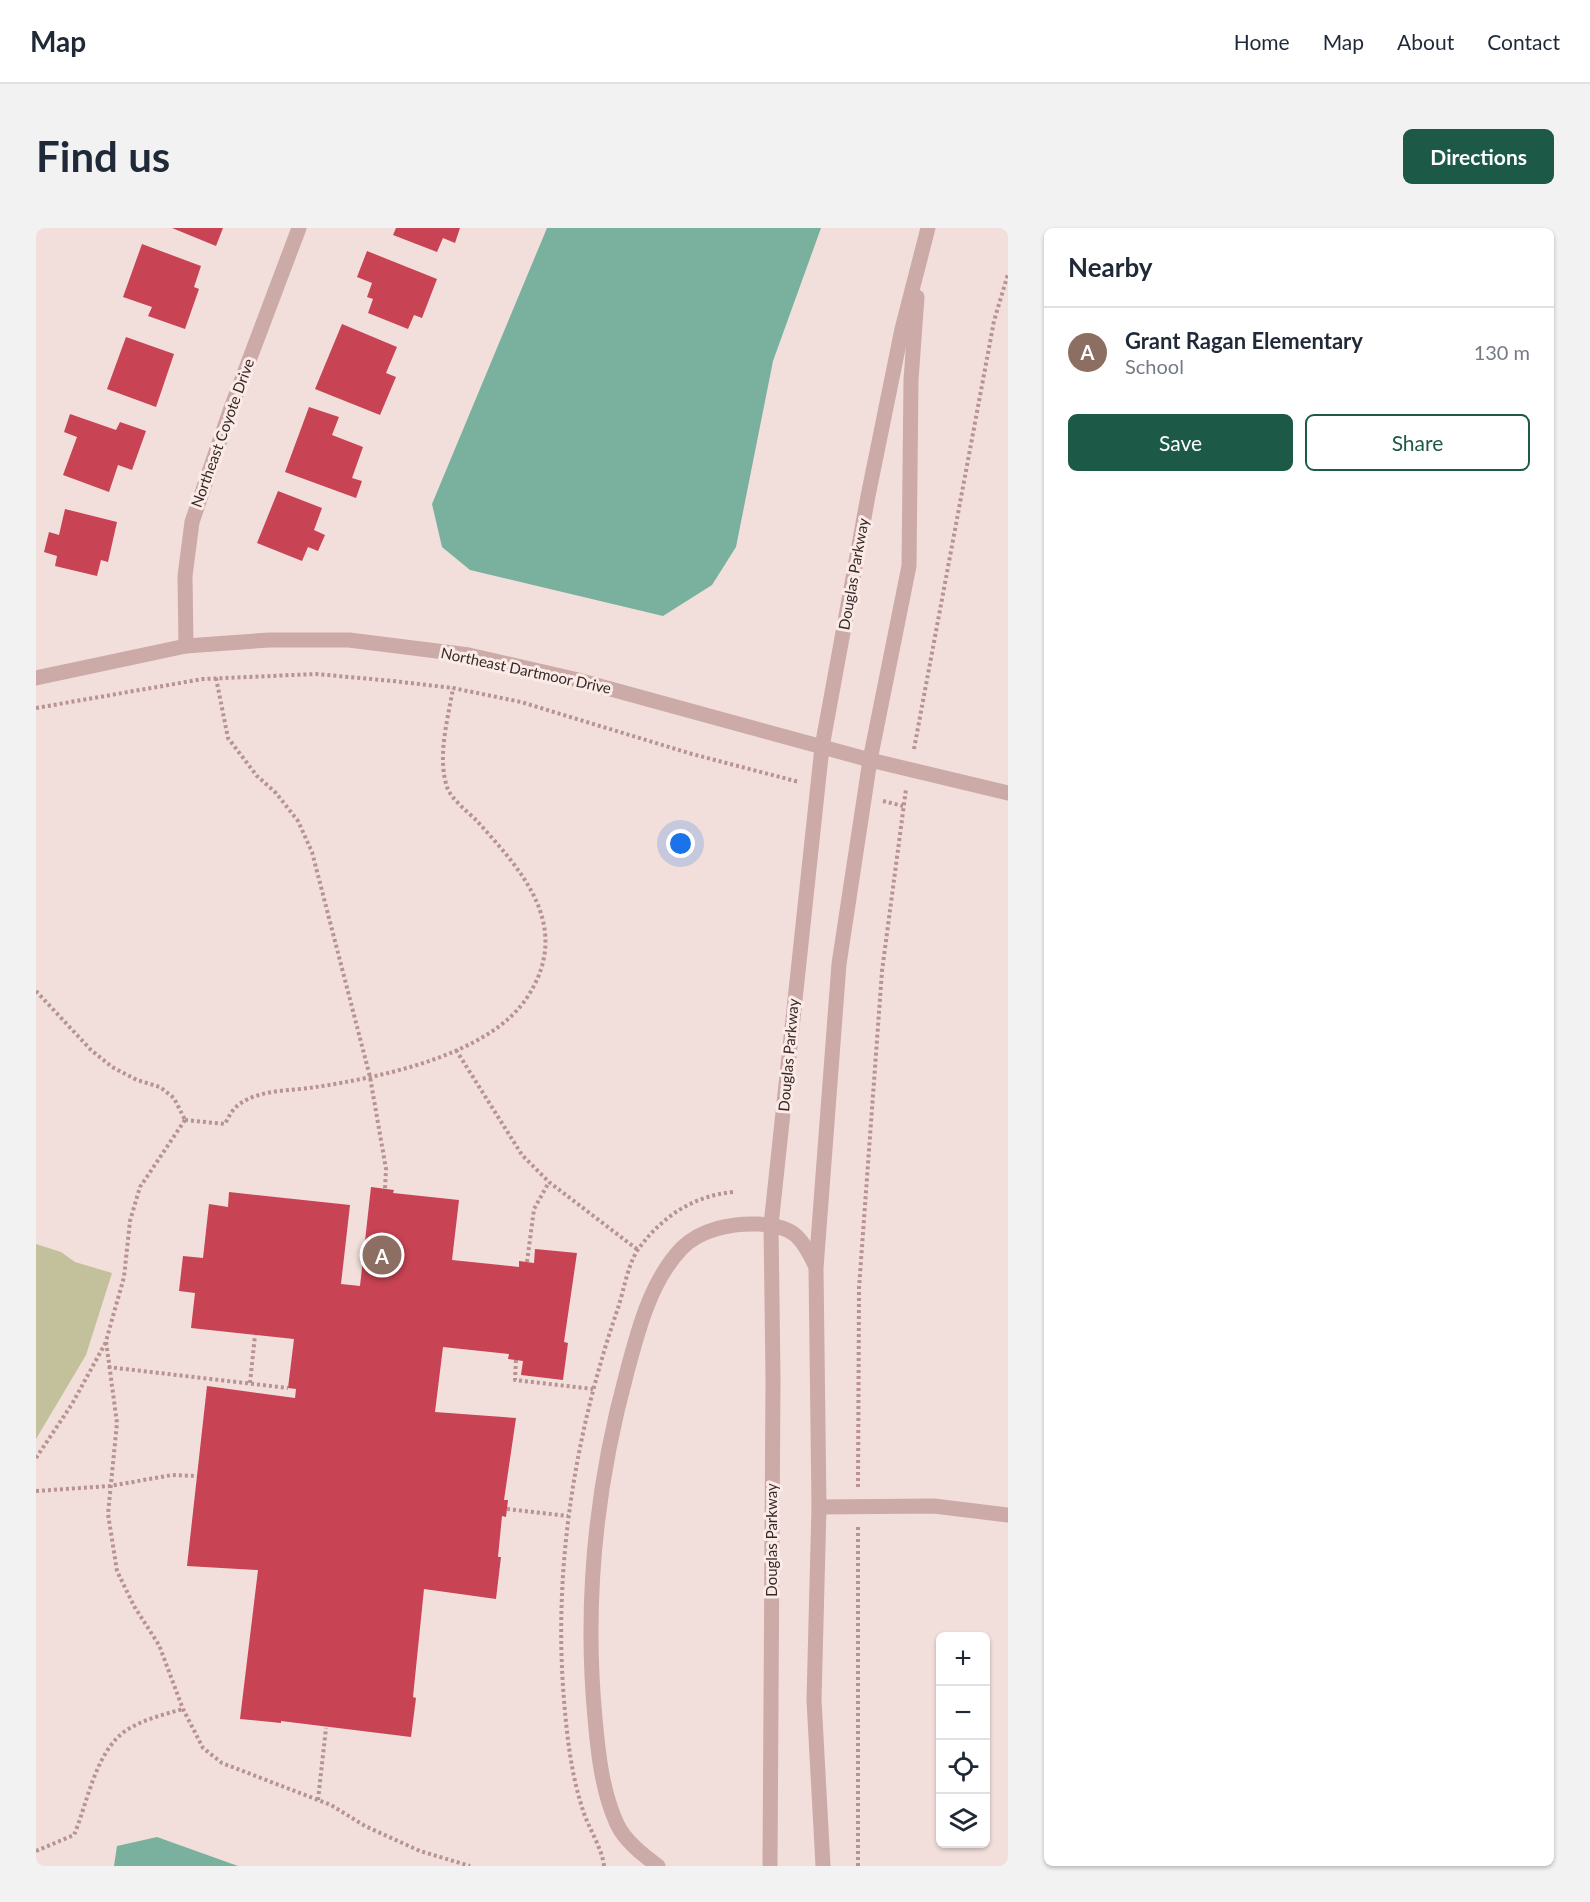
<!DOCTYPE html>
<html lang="en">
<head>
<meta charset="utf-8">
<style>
	:root { --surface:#fff; --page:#f2f2f3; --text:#1f2937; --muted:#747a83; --line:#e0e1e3; --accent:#1c5947 }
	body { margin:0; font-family:Lato,sans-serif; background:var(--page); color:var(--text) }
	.controls { position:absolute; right:18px; bottom:18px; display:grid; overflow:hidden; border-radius:9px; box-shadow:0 2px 4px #0004 }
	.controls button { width:54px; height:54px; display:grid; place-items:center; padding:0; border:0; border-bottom:2px solid var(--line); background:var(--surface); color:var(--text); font:30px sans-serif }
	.you { position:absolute; left:645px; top:616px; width:21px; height:21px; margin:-15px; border:4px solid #fff; border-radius:50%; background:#1a73e8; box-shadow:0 0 0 9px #1a73e833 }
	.badge { display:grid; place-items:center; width:39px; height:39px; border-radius:50%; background:var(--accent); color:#fff; font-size:20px; font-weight:700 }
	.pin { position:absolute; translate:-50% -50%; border:3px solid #fff; box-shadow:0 2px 6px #0006 }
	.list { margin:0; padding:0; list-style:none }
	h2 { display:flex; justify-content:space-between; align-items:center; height:78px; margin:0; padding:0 24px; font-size:26px }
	h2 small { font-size:20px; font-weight:400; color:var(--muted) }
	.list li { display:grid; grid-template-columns:39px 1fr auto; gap:18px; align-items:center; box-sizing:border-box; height:90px; padding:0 24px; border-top:2px solid var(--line) }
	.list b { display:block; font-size:22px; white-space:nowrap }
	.list p { margin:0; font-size:20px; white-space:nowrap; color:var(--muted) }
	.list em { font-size:20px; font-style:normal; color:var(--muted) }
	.actions { display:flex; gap:12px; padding:18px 24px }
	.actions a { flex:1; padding:14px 0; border:2px solid var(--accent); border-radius:9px; text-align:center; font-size:21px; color:var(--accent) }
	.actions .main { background:var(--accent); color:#fff }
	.icon { flex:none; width:33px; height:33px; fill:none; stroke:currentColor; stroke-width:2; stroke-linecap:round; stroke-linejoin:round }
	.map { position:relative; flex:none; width:972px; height:1638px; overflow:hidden; border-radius:9px }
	header { display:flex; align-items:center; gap:36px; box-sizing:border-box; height:84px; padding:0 30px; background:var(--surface); border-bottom:2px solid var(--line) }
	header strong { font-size:28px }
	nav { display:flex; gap:33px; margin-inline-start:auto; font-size:21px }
	.intro { display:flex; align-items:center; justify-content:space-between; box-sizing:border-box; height:144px; padding:0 36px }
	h1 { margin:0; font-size:42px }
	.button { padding:15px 27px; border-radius:9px; background:var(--accent); color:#fff; font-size:21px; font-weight:700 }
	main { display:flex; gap:36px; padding:0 36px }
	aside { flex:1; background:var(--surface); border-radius:9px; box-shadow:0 2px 4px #0004 }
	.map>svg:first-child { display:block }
</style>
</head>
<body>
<header>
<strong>Map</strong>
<nav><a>Home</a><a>Map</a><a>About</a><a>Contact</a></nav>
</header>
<div class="intro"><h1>Find us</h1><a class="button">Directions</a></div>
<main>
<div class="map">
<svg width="972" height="1638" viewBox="0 0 972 1638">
	<rect width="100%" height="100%" fill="#f2dfdb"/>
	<polygon fill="#c2c19b" points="0,1016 25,1024 39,1034 76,1045 50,1127 0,1211"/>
	<g fill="#79b09e">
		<polygon points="511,0 785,0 737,133 700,319 676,357 627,388 434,342 406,319 396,276"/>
		<polygon points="121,1609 202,1638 78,1638 81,1618"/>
	</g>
	<g fill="#c84353">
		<polygon points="136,0 187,0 180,18"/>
		<polygon points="360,0 424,0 419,15 407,10 401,24 357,7"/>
		<polygon points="106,16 165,38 158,59 163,61 149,101 112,88 116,79 87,69"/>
		<polygon points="331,23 401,51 386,90 378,87 372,101 332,85 337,71 331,69 336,55 321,49"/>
		<polygon points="306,96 361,119 350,145 360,149 344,187 279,161"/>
		<polygon points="90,109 138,126 120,179 71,161"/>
		<polygon points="273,179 303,189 296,207 327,219 316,250 326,253 320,270 249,244"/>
		<polygon points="34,186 80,202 84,194 110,203 96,242 82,237 73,264 27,247 41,209 28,204"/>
		<polygon points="242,263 286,280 278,302 289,307 282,323 272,319 266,333 221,315"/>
		<polygon points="29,281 81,294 72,334 65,332 61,348 19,338 21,328 8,324 13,304 23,307"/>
		<polygon points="335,959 358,962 357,965 423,972 416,1032 483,1039 483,1033 498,1035 499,1021 541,1025 528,1114 532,1115 527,1152 485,1147 487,1133 472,1131 473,1126 407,1119 399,1184 480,1190 468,1272 472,1272 470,1289 466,1288 462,1329 465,1329 460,1371 388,1361 377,1469 380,1470 375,1509 245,1493 245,1495 204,1491 222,1342 151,1338 171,1158 259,1170 260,1161 252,1160 258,1111 155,1100 159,1065 143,1063 147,1028 167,1030 173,976 192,979 193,964 314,977 305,1056 324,1058"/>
	</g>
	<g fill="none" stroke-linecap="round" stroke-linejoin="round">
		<g stroke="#b79391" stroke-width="4" stroke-dasharray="3 3" stroke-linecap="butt">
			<polyline points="180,450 192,510 221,548 240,565 262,593 276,624 334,849 350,941 349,961"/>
			<polyline points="0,480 167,451 280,446 357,453 417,460 485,474 656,526 763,554"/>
			<polyline points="878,521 958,93 972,46"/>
			<polyline points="847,573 867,578"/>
			<polyline points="0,763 55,822 76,839 101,852 124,859 138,870 149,892"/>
			<polyline points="420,822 486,927 513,954 602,1022"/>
			<polyline points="149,892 104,959 94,993 88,1049 70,1113 81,1195 72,1286 81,1343 98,1378 123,1417 147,1481 167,1520 186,1535 295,1577 329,1598 384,1623 434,1638"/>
			<path d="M 149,892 L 189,896 C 193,888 197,880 205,875 C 226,861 256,863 280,859 C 345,849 455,827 492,768 C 537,698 486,643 441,593 C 432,584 415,571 411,559 C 401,528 412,491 417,460"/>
			<polyline points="491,1034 498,981 513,954"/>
			<polyline points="480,1132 479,1152 557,1161"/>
			<polyline points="72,1139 252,1160"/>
			<polyline points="214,1155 219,1107"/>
			<polyline points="0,1230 36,1176 70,1114"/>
			<polyline points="822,1259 823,1060 846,743 870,561"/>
			<polyline points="0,1263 74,1258 136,1247 161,1248"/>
			<polyline points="471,1281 532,1288"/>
			<polyline points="282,1572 290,1500"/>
			<path d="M 0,1623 L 38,1607 C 52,1574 60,1519 94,1500 C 110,1491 129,1486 147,1481"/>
			<path d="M 568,1638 C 566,1619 551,1598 546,1579 C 535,1545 531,1508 528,1472 C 517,1340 539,1205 582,1080 C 588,1062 592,1035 603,1020 C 627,988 657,968 697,964"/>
			<polyline points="822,1638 822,1297"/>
		</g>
		<g stroke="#cbaaa7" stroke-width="15">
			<polyline points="150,418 149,348 156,294 194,183 263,0"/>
			<polyline points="0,450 150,418 233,412 313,412 433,427 538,451 834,532 972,565"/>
			<polyline points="783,1279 898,1278 972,1287"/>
			<path d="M 622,1638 C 607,1627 589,1613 581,1596 C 566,1563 562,1525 559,1490 C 548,1373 560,1257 591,1144 C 602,1102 615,1052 646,1020 C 665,1001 696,995 722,996 C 756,998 765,1007 779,1037"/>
			<polyline points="734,1638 737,1150 735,997 786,519 832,268 866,101 892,0"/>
			<polyline points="787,1638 778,1472 783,1279 780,1040 803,736 834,532 873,338 875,152 881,69"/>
		</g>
	</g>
	<g text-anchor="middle" stroke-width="6" stroke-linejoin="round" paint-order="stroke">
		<g font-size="15" fill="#372728" stroke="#faebe7">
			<text transform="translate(187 205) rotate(-70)" y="5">Northeast Coyote Drive</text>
			<text transform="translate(818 346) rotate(-80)" y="5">Douglas Parkway</text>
			<text transform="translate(490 443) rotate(12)" y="5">Northeast Dartmoor Drive</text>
			<text transform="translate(753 827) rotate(-85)" y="5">Douglas Parkway</text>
			<text transform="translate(736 1312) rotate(-90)" y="5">Douglas Parkway</text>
		</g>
	</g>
</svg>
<div class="controls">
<button>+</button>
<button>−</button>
<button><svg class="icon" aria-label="locate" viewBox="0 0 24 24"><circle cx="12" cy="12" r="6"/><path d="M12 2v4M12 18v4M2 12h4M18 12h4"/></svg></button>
<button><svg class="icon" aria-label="layers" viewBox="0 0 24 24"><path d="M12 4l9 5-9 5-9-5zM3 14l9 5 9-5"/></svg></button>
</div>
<div class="you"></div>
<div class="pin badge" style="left:346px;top:1027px;background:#8d6e63">A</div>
</div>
<aside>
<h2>Nearby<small></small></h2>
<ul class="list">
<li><span class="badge" style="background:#8d6e63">A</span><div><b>Grant Ragan Elementary</b><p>School</p></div><em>130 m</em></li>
</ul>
<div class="actions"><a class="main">Save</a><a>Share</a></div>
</aside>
</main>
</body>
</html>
